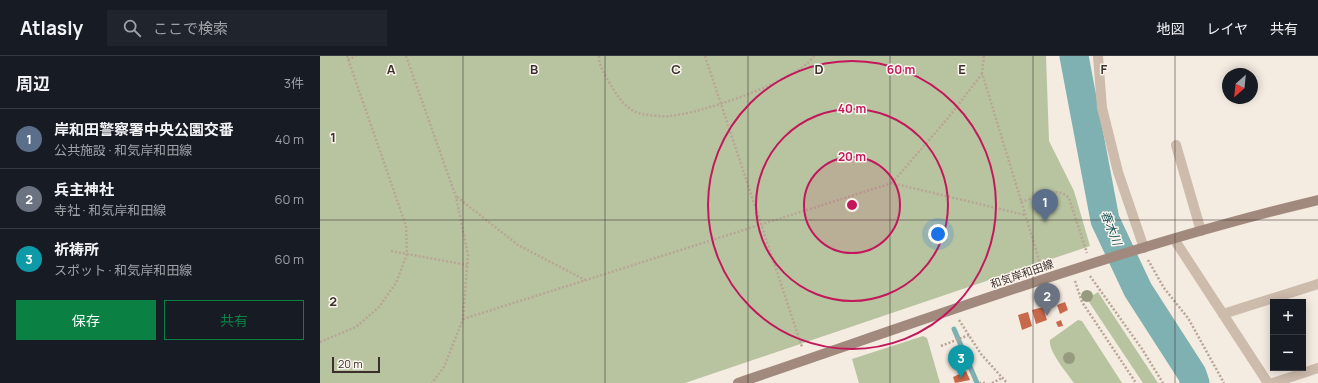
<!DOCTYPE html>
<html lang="ja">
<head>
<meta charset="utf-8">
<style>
	:root { --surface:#171b24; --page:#20242c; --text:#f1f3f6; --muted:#9ea1a6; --line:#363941; --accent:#0b8043 }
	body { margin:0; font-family:Manrope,"Noto Sans JP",sans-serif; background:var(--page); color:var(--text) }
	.controls { position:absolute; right:12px; bottom:12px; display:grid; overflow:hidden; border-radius:0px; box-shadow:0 2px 10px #0003 }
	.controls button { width:36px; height:36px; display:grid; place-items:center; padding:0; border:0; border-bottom:1px solid var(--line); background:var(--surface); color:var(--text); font:20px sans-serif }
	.compass { position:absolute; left:902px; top:12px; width:36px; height:36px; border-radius:50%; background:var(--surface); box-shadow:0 2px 10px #0003; rotate:207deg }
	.scale { position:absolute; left:12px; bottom:10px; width:48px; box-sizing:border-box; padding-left:4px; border:2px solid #3b302b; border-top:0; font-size:11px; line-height:14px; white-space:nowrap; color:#3b302b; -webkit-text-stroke:3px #fbf5ee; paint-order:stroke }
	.you { position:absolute; left:618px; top:178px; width:14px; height:14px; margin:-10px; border:3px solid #fff; border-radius:50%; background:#1a73e8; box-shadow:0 0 0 6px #1a73e833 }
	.badge { display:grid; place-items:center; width:26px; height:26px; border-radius:50%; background:var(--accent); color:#fff; font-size:13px; font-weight:700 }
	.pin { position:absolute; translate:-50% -33px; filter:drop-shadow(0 1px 2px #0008) }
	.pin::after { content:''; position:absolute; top:21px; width:14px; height:12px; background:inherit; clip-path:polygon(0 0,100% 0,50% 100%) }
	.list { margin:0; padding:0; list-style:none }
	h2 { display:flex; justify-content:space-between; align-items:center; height:52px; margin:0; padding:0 16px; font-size:17px }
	h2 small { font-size:13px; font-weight:400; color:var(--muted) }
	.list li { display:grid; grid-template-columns:26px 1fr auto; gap:12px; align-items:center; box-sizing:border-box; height:60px; padding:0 16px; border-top:1px solid var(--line) }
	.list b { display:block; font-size:15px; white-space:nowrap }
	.list p { margin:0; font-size:13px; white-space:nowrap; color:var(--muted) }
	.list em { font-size:13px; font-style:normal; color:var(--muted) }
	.actions { display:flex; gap:8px; padding:12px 16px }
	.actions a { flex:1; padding:9px 0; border:1px solid var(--accent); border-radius:0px; text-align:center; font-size:14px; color:var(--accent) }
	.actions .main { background:var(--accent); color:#fff }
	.icon { flex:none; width:22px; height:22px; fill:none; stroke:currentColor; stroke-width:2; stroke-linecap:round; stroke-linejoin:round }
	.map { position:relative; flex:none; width:998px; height:327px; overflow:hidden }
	header { display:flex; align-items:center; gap:24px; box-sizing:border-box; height:56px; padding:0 20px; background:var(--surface); border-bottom:1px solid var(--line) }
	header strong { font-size:19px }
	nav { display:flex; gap:22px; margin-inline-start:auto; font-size:14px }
	.search { width:280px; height:36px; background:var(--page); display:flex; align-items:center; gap:10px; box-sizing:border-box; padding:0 14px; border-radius:0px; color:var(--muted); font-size:15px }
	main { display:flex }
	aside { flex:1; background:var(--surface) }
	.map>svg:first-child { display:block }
</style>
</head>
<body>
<header>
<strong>Atlasly</strong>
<div class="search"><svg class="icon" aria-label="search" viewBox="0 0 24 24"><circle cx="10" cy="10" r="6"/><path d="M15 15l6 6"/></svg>ここで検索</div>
<nav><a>地図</a><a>レイヤ</a><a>共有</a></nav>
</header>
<main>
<aside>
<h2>周辺<small>3件</small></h2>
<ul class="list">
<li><span class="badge" style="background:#5c6f8a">1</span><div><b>岸和田警察署中央公園交番</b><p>公共施設 · 和気岸和田線</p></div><em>40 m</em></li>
<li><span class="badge" style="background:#6b7280">2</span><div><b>兵主神社</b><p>寺社 · 和気岸和田線</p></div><em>60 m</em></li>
<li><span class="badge" style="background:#0f9aa8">3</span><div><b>祈祷所</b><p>スポット · 和気岸和田線</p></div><em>60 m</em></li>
</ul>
<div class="actions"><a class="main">保存</a><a>共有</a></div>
</aside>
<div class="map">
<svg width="998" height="327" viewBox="0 0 998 327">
	<rect width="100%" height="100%" fill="#f4ebe1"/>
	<g fill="#b8c4a0">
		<polygon points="0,0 726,0 729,85 754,135 770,190 365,327 0,327"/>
		<polygon points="778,236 838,327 823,327 767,243"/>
		<path d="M 758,264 L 762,265 L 802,327 L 754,327 C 747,317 728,295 730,284 Z"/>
		<polygon points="603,280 607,282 620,327 539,327 532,303"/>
	</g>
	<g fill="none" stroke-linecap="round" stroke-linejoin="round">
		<polyline stroke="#7fb0b2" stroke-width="5" points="634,273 657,327"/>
		<polyline stroke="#7fb0b2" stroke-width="29" points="754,0 785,164 818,234 872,318 875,327"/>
	</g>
	<g fill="#c8694b">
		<polygon points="745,246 748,254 740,258 737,249"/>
		<polygon points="723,251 727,264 716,268 712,254"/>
		<polygon points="708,256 712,270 702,274 698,259"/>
		<polygon points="741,264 743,270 738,271 736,266"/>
		<polygon points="646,315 650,324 635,327 633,321"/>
	</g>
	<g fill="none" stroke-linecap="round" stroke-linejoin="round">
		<g stroke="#b9a596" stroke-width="2.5" stroke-dasharray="2 2" stroke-linecap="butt">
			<polyline points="86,0 136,141 148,199 143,263 124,311 112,327"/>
			<path d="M 279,0 C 279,11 285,18 290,28 C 296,38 304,51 316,56 C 322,59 343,61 350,60 C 381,57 476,26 494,0"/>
			<polyline points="385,0 482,291"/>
			<polyline points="664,0 662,17 721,210"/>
			<polyline points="28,4 36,0"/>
			<polyline points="572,127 628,62 662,18"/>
			<polyline points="137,141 198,189 265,224"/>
			<path d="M 701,146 C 717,141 737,129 749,142 L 767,197"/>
			<polyline points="71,195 147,209"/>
			<polyline points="828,204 844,232 868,262 904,327"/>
			<polyline points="770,220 822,293 843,327"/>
			<polyline points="755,225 762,246 816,327"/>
			<polyline points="143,263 572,127 705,159"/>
			<polyline points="639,264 661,298 687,327"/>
			<polyline points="0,286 36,271 59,251 76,227 87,198 86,170 27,0"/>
			<polyline points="621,290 649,279"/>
			<polyline points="659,327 666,327"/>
			<polyline points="672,327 682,322"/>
		</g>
		<g stroke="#cdbbac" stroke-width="10">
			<polyline points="778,0 782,52 798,116 824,192"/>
			<polyline points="856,89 881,175"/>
			<polyline points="854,183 948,327"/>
			<polyline points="903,258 998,228"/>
			<polyline points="953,327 998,312"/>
		</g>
		<path stroke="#a18a7d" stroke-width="10" d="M 418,327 C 610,262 801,191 998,144"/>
	</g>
	<g fill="#969b7f">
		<circle cx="767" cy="240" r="6"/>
		<circle cx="749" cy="302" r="6"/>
	</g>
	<path fill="none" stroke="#3b302b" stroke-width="1" stroke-opacity="0.55" d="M 143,0 L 143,327M 285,0 L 285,327M 428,0 L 428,327M 570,0 L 570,327M 713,0 L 713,327M 855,0 L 855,327M 0,164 L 998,164"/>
	<circle cx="532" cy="149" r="48" fill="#c2185b" fill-opacity=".12"/>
	<g fill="none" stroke="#c2185b" stroke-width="2">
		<circle cx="532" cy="149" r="48"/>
		<circle cx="532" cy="149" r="96"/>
		<circle cx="532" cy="149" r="144"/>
	</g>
	<g text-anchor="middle" stroke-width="3" stroke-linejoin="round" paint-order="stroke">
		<g font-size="11" fill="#3b302b" stroke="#fbf5ee">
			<text transform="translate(702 218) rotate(-19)" y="4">和気岸和田線</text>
		</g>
		<g font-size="12" font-style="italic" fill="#1f5a5e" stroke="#fbf5ee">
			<text transform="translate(791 172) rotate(69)" y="4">春木川</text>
		</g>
	</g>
	<g font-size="13" text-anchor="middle" font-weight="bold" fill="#3b302b" stroke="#fbf5ee" stroke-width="3" stroke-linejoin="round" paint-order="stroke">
		<text x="71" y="18">A</text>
		<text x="214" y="18">B</text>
		<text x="356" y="18">C</text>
		<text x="499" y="18">D</text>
		<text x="642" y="18">E</text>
		<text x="784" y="18">F</text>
		<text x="13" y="86">1</text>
		<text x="13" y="250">2</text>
	</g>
	<circle cx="532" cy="149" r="6" fill="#c2185b" stroke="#fbf5ee" stroke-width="2"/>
	<g font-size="12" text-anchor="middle" font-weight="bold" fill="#c2185b" stroke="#fbf5ee" stroke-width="3" stroke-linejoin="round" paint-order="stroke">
		<text x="581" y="18">60 m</text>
		<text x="532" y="57">40 m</text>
		<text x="532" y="105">20 m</text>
	</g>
</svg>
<div class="controls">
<button>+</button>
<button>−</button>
</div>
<svg class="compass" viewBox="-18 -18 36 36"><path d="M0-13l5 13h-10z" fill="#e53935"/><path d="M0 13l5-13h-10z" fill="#9ea1a6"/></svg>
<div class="scale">20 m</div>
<div class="you"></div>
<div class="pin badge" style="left:725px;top:166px;background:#5c6f8a">1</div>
<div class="pin badge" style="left:727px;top:260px;background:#6b7280">2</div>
<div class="pin badge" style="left:641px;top:322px;background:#0f9aa8">3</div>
</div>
</main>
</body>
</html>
